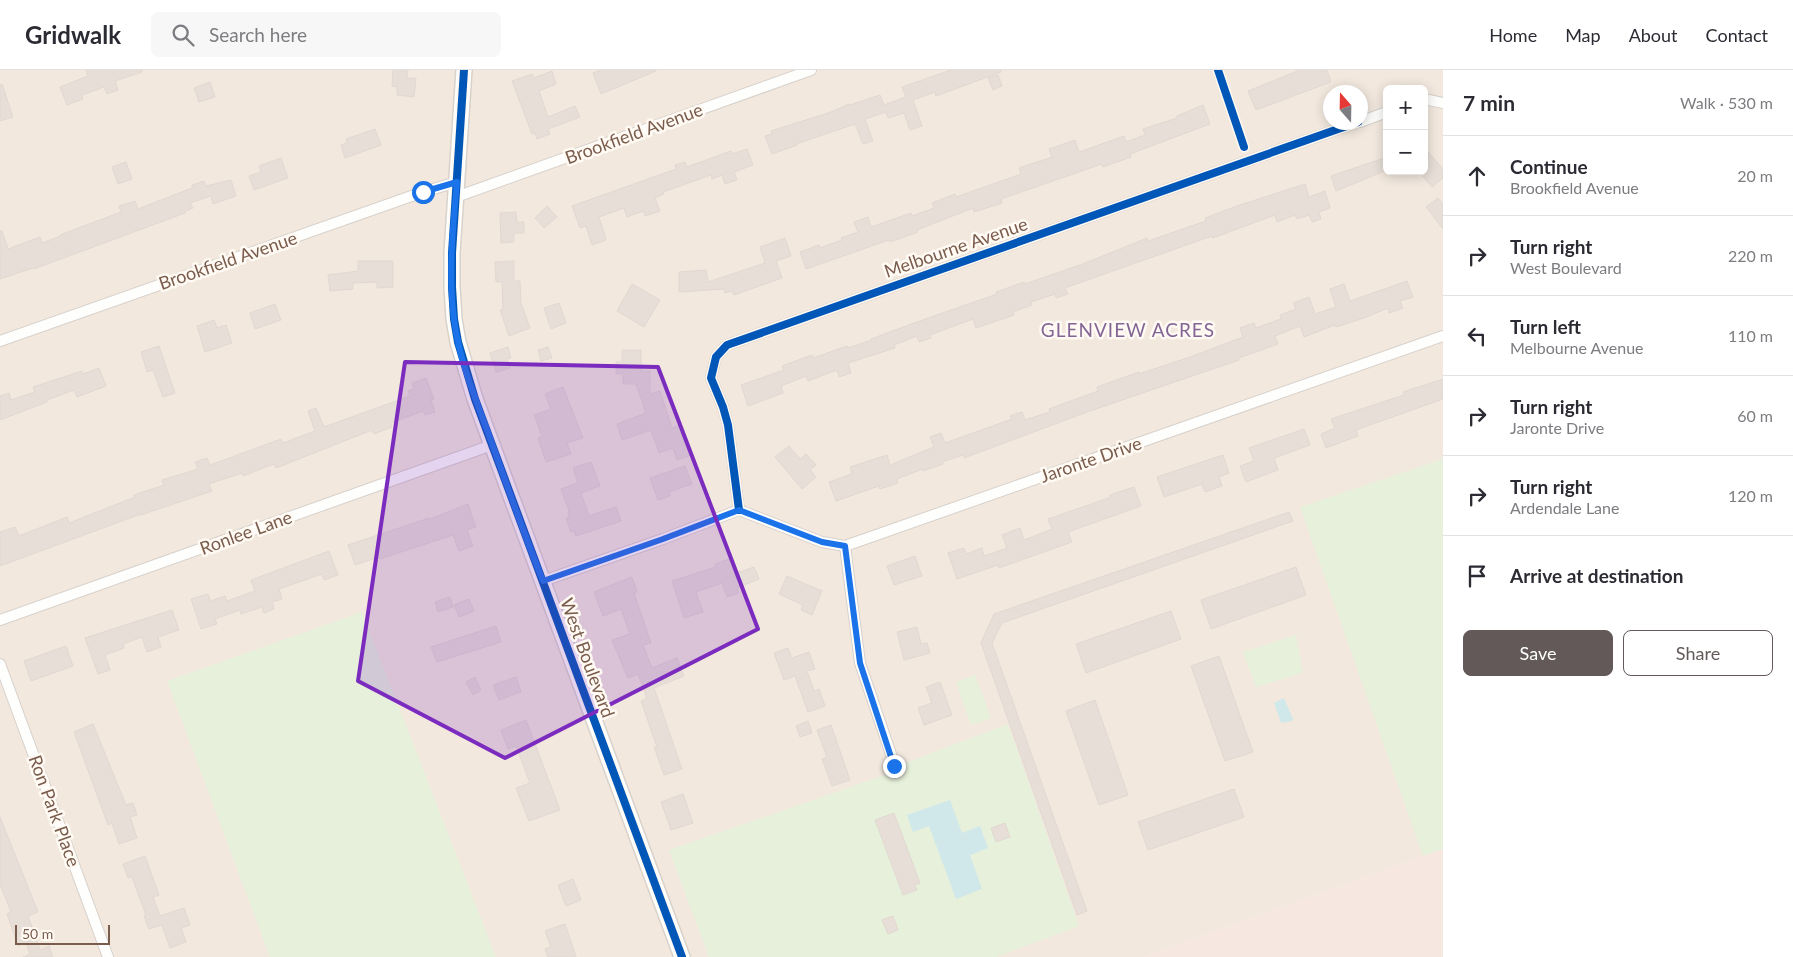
<!DOCTYPE html>
<html lang="en">
<head>
<meta charset="utf-8">
<style>
	:root { --surface:#fff; --page:#f7f7f7; --text:#2b2b33; --muted:#7c7c81; --line:#e1e1e2; --accent:#625958 }
	body { margin:0; font-family:Lato,sans-serif; background:var(--page); color:var(--text) }
	.controls { position:absolute; right:15px; top:15px; display:grid; overflow:hidden; border-radius:8px; box-shadow:0 2px 12px #0003 }
	.controls button { width:45px; height:45px; display:grid; place-items:center; padding:0; border:0; border-bottom:1px solid var(--line); background:var(--surface); color:var(--text); font:25px sans-serif }
	.compass { position:absolute; left:1323px; top:15px; width:45px; height:45px; border-radius:50%; background:var(--surface); box-shadow:0 2px 12px #0003; rotate:340deg }
	.scale { position:absolute; left:15px; bottom:12px; width:95px; box-sizing:border-box; padding-left:5px; border:2px solid #7a5c4d; border-top:0; font-size:14px; line-height:18px; white-space:nowrap; color:#7a5c4d; -webkit-text-stroke:4px #fffaf3; paint-order:stroke }
	.stop { position:absolute; width:15px; height:15px; margin:-11px; border:4px solid #1a73e8; border-radius:50%; background:#fff }
	.stop.end { background:#1a73e8; border-color:#fff; box-shadow:0 1px 5px #0008 }
	.list { margin:0; padding:0; list-style:none }
	h2 { display:flex; justify-content:space-between; align-items:center; height:65px; margin:0; padding:0 20px; font-size:21px }
	h2 small { font-size:16px; font-weight:400; color:var(--muted) }
	.list li { display:grid; grid-template-columns:32px 1fr auto; gap:15px; align-items:center; box-sizing:border-box; height:80px; padding:0 20px; border-top:1px solid var(--line) }
	.list b { display:block; font-size:19px; white-space:nowrap }
	.list p { margin:0; font-size:16px; white-space:nowrap; color:var(--muted) }
	.list em { font-size:16px; font-style:normal; color:var(--muted) }
	.actions { display:flex; gap:10px; padding:15px 20px }
	.actions a { flex:1; padding:11px 0; border:1px solid var(--accent); border-radius:8px; text-align:center; font-size:18px; color:var(--accent) }
	.actions .main { background:var(--accent); color:#fff }
	.icon { flex:none; width:28px; height:28px; fill:none; stroke:currentColor; stroke-width:2; stroke-linecap:round; stroke-linejoin:round }
	.map { position:relative; flex:none; width:1443px; height:887px; overflow:hidden }
	header { display:flex; align-items:center; gap:30px; box-sizing:border-box; height:70px; padding:0 25px; background:var(--surface); border-bottom:1px solid var(--line) }
	header strong { font-size:24px }
	nav { display:flex; gap:28px; margin-inline-start:auto; font-size:18px }
	.search { width:350px; height:45px; background:var(--page); display:flex; align-items:center; gap:12px; box-sizing:border-box; padding:0 18px; border-radius:8px; color:var(--muted); font-size:19px }
	main { display:flex }
	aside { flex:1; background:var(--surface) }
	.map>svg:first-child { display:block }
</style>
</head>
<body>
<header>
<strong>Gridwalk</strong>
<div class="search"><svg class="icon" aria-label="search" viewBox="0 0 24 24"><circle cx="10" cy="10" r="6"/><path d="M15 15l6 6"/></svg>Search here</div>
<nav><a>Home</a><a>Map</a><a>About</a><a>Contact</a></nav>
</header>
<main>
<div class="map">
<svg width="1443" height="887" viewBox="0 0 1443 887">
	<rect width="100%" height="100%" fill="#f9f5f0"/>
	<path fill="#f2e8de" fill-rule="evenodd" d="M 0,0 L 1443,0 L 1443,779 L 1144,887 L 0,887 ZM 1387,19 L 1424,19 L 1424,101 L 1387,101 ZM 1330,22 L 1360,22 L 1360,52 L 1330,52 Z"/>
	<polygon fill="#f6e8e1" points="1443,779 1443,887 1144,887 1423,786"/>
	<g fill="#e7f0db">
		<polygon points="1443,389 1443,779 1423,786 1300,437"/>
		<polygon points="362,542 496,887 270,887 167,611"/>
		<polygon points="1296,565 1303,603 1256,617 1243,582"/>
		<polygon points="975,605 991,648 971,655 956,612"/>
		<polygon points="1008,654 1079,856 996,887 709,887 669,780 888,704 895,697"/>
	</g>
	<g fill="#d0e8ea">
		<polygon points="1284,628 1293,649 1292,651 1281,653 1274,633"/>
		<polygon points="950,730 962,763 980,756 988,778 970,785 982,819 956,829 929,756 913,762 907,745"/>
	</g>
	<g fill="#e6ded7" stroke="#e2d8d2">
		<polygon points="86,0 142,0 142,2 115,11 118,20 107,24 104,17 82,25 83,29 67,35 60,17 88,6"/>
		<polygon points="393,0 408,0 407,8 416,8 414,27 397,25 397,17 392,16"/>
		<polygon points="601,0 656,0 656,1 601,24 593,3"/>
		<polygon points="951,0 1001,0 1001,2 936,26 935,22 913,30 922,56 910,60 904,43 888,48 886,42 865,49 873,71 863,74 855,54 796,74 797,75 772,84 765,66 772,64 771,61 831,42 849,34 850,35 880,25 884,35 906,27 902,17"/>
		<polygon points="1300,0 1327,0 1331,12 1256,40 1248,21"/>
		<polygon points="552,1 556,14 539,21 548,47 575,36 580,47 548,59 550,64 537,69 535,63 532,64 512,11 532,4 534,8"/>
		<polygon points="998,5 1002,16 993,20 988,8"/>
		<polygon points="210,12 215,27 199,32 194,18"/>
		<polygon points="2,14 13,47 0,51 0,15"/>
		<polygon points="1203,35 1210,54 1130,84 1131,87 1103,97 1102,94 1001,129 1002,133 974,142 973,138 917,160 918,162 890,172 889,170 806,199 800,182 819,175 820,178 842,170 841,168 858,162 854,152 868,147 871,157 911,143 912,146 934,138 932,133 955,124 956,127 1021,104 1019,98 1052,87 1049,79 1075,70 1079,82 1124,66 1126,72 1145,65 1143,59 1177,48 1177,46"/>
		<polygon points="375,59 381,75 345,88 341,75 347,73 346,69"/>
		<polygon points="1424,77 1443,99 1443,108 1432,117 1418,101 1424,101"/>
		<polygon points="747,79 753,95 734,102 737,110 725,114 722,105 712,109 711,105 663,122 664,124 655,128 660,141 645,146 643,141 627,147 624,138 599,147 606,170 592,175 586,156 580,158 572,136 676,99 675,95 685,92 687,97 731,81 732,84"/>
		<polygon points="1387,87 1387,100 1336,121 1331,106"/>
		<polygon points="281,88 288,108 254,120 249,106 261,102 259,96"/>
		<polygon points="126,92 132,109 118,114 112,97"/>
		<polygon points="231,110 236,126 213,134 211,126 190,133 193,138 185,141 185,143 34,199 33,198 0,209 0,161 2,161 8,179 40,167 42,173 61,166 60,165 121,142 119,136 135,131 138,139 192,118 192,115 204,111 206,116"/>
		<polygon points="1305,114 1309,127 1325,121 1330,138 1319,142 1321,149 1312,152 1309,145 1297,149 1295,145 1277,152 1275,145 1213,168 1212,166 1065,218 1068,224 1056,228 1055,224 1031,232 1032,235 1013,242 1014,245 976,258 973,249 930,265 931,268 919,272 917,266 894,275 895,278 848,293 851,303 839,307 837,300 808,311 806,306 781,316 783,323 748,336 741,315 784,300 782,296 812,285 813,288 847,276 848,278 872,270 871,269 917,252 997,224 996,222 1024,212 1025,214 1080,195 1147,168 1148,171 1206,151 1205,148 1237,136"/>
		<polygon points="1438,128 1443,134 1443,159 1426,137"/>
		<polygon points="547,136 557,147 544,158 535,148"/>
		<polygon points="516,142 517,152 524,152 524,163 514,163 514,172 501,173 500,143"/>
		<polygon points="785,168 791,186 776,191 782,208 734,225 732,221 725,223 724,219 679,222 679,202 706,200 708,212 765,193 760,177"/>
		<polygon points="358,191 393,191 393,217 377,218 377,212 353,213 353,219 330,221 328,205 358,201"/>
		<polygon points="514,191 514,211 520,211 521,233 530,258 509,266 500,240 503,239 502,212 496,212 495,192"/>
		<polygon points="1407,211 1413,227 1400,231 1403,238 1389,243 1388,238 1364,248 1336,257 1335,255 1304,267 1300,256 1275,266 1278,274 1239,288 1239,290 1090,341 964,388 963,385 942,392 943,394 923,401 923,399 897,409 898,413 880,419 879,416 836,431 829,412 852,404 850,397 887,385 890,395 934,377 930,367 941,363 945,373 1012,349 1010,346 1022,342 1025,350 1050,342 1049,339 1098,321 1097,317 1139,302 1139,304 1190,287 1243,267 1240,258 1254,253 1256,258 1281,249 1280,245 1296,239 1293,233 1309,227 1315,244 1336,237 1330,219 1344,214 1350,231"/>
		<polygon points="632,214 660,230 644,257 617,241"/>
		<polygon points="559,233 566,253 551,259 544,238"/>
		<polygon points="275,234 281,250 255,259 250,243"/>
		<polygon points="214,250 217,258 226,255 232,273 205,282 197,256"/>
		<polygon points="159,276 175,323 163,327 153,300 147,302 141,282"/>
		<polygon points="508,277 511,288 507,289 510,298 496,302 490,283"/>
		<polygon points="548,277 552,288 541,291 538,280"/>
		<polygon points="622,280 641,280 641,301 650,301 650,324 660,321 672,358 681,355 691,385 677,390 673,378 659,383 651,360 622,370 617,354 646,343 636,314 623,314 623,304 616,304 616,292 622,292"/>
		<polygon points="99,298 106,316 77,327 74,320 47,330 47,332 0,350 0,326 9,323 11,330 35,322 33,317 82,301 83,304"/>
		<polygon points="426,308 434,329 431,330 435,342 425,345 423,341 391,353 392,357 374,364 372,360 276,398 274,394 243,406 242,403 209,414 212,421 141,445 141,444 0,496 0,462 15,457 19,466 67,447 69,453 135,427 134,425 164,415 162,410 198,399 195,392 207,388 210,395 281,369 283,373 315,361 308,341 316,338 324,357 410,326 408,321 414,319 412,313"/>
		<polygon points="1443,309 1443,329 1356,360 1358,366 1326,378 1321,364 1335,358 1331,349 1404,325 1403,322"/>
		<polygon points="563,317 583,368 567,373 571,384 546,392 538,368 542,366 534,345 551,339 545,324"/>
		<polygon points="1304,359 1310,375 1274,388 1278,400 1246,412 1240,396 1254,391 1249,378"/>
		<polygon points="789,376 800,389 806,384 816,395 810,400 816,407 802,419 775,387"/>
		<polygon points="1223,385 1229,403 1219,407 1222,416 1205,422 1202,414 1164,427 1157,407"/>
		<polygon points="591,392 600,416 581,423 589,446 616,437 621,451 576,466 574,461 571,462 566,448 569,447 568,442 569,441 561,419 578,413 573,398"/>
		<polygon points="685,396 692,414 669,422 670,426 658,430 650,408"/>
		<polygon points="1134,417 1141,436 1068,462 1072,472 999,498 998,495 957,509 948,483 964,478 966,484 982,478 984,486 1007,478 1002,465 1020,458 1024,470 1052,459 1048,449 1111,427 1110,425"/>
		<polygon points="468,434 476,457 467,460 473,476 459,481 453,465 380,489 379,487 355,495 348,475 429,448 430,449"/>
		<polygon points="1289,442 1293,451 1002,553 992,573 1087,841 1077,845 981,573 994,544"/>
		<polygon points="329,481 338,505 324,510 322,504 279,519 282,529 272,532 274,539 264,543 262,537 241,544 240,540 215,549 217,554 201,559 191,529 208,524 210,531 225,526 227,531 255,521 251,510"/>
		<polygon points="915,486 922,506 894,515 887,496"/>
		<polygon points="732,488 737,503 754,497 759,509 737,518 739,523 727,527 722,513 696,522 703,542 684,548 672,511 716,497 715,494"/>
		<polygon points="1296,497 1306,525 1211,559 1201,530"/>
		<polygon points="787,506 822,521 812,545 801,540 803,535 779,524"/>
		<polygon points="632,507 637,522 634,523 651,573 643,575 652,598 677,588 684,606 654,618 682,699 664,705 654,677 657,677 641,631 647,628 638,604 628,608 612,570 630,564 621,539 603,546 594,522"/>
		<polygon points="450,527 453,537 438,542 435,532"/>
		<polygon points="469,529 474,541 459,547 454,535"/>
		<polygon points="172,540 179,560 158,567 161,577 147,582 142,567 123,574 124,578 105,585 110,600 98,604 85,568"/>
		<polygon points="1171,541 1181,569 1086,603 1076,574"/>
		<polygon points="496,556 501,572 437,592 431,577"/>
		<polygon points="917,557 921,574 927,573 930,583 904,590 897,562"/>
		<polygon points="66,576 73,596 31,611 24,591"/>
		<polygon points="788,578 792,588 809,582 815,599 807,601 814,621 819,619 825,636 808,642 795,606 784,610 774,583"/>
		<polygon points="1219,586 1253,682 1225,691 1191,596"/>
		<polygon points="475,607 481,620 473,625 466,612"/>
		<polygon points="516,607 521,622 499,630 493,615"/>
		<polygon points="940,612 952,645 924,655 918,638 932,633 926,617"/>
		<polygon points="1095,630 1128,725 1099,735 1066,641"/>
		<polygon points="526,650 560,740 529,751 516,718 530,713 516,676 508,679 501,660"/>
		<polygon points="808,651 812,663 800,667 796,656"/>
		<polygon points="93,654 126,735 133,733 137,745 130,747 137,768 119,774 112,753 108,755 74,662"/>
		<polygon points="831,655 850,710 832,716 822,689 827,687 817,660"/>
		<polygon points="1234,719 1244,747 1148,780 1138,752"/>
		<polygon points="683,724 693,753 671,760 661,732"/>
		<polygon points="894,743 920,813 915,815 917,820 903,825 875,750"/>
		<polygon points="0,747 38,842 28,846 40,880 49,876 53,887 23,887 30,884 26,873 18,876 7,844 11,842 0,814"/>
		<polygon points="1005,753 1010,767 996,772 991,758"/>
		<polygon points="145,786 159,825 153,827 160,846 184,838 190,855 181,858 186,872 170,878 162,855 149,859 144,846 146,845 132,807 128,808 123,794"/>
		<polygon points="573,809 581,830 566,836 558,815"/>
		<polygon points="893,846 898,860 888,864 882,850"/>
		<polygon points="565,854 576,887 548,887 545,879 551,877 545,861"/>
	</g>
	<g fill="none" stroke-linecap="round" stroke-linejoin="round">
		<g stroke="#d7d1cb" stroke-width="12">
			<g id="street">
				<polyline points="1424,29 1443,33"/>
				<polyline points="1360,52 1387,42"/>
				<polyline points="456,127 811,0"/>
				<polyline points="0,271 423,122 457,112"/>
				<polyline points="739,440 728,355 723,337 711,308 716,287 727,275 1358,52"/>
				<polyline points="739,440 822,472 845,476 1443,266"/>
				<polyline points="845,476 860,593 895,696"/>
				<polyline points="543,511 663,469 739,440"/>
				<polyline points="0,550 492,375"/>
				<polyline points="0,594 108,887"/>
			</g>
		</g>
		<g stroke="#d9d2cb" stroke-width="18">
			<polyline id="secondary" points="464,0 452,183 452,217 454,249 458,272 475,329 682,887"/>
		</g>
		<use href="#street" stroke="#fefefd" stroke-width="10"/>
		<use href="#secondary" stroke="#fefefd" stroke-width="15"/>
		<g stroke="#fffaf3" stroke-width="11">
			<g id="cycleway">
				<polyline points="464,0 452,183 452,217 454,249 458,272 475,329 682,887"/>
				<polyline points="1218,0 1244,77"/>
				<polyline points="739,440 728,355 723,337 711,308 716,287 727,275 1358,52"/>
			</g>
		</g>
		<use href="#cycleway" stroke="#0057b8" stroke-width="8"/>
	</g>
	<g fill="none" stroke-linecap="round" stroke-linejoin="round">
		<path stroke="#1a73e8" stroke-width="6" d="M 423,122 L 457,112 C 453,157 448,203 454,249 C 459,290 476,330 490,368 C 507,416 524,464 543,511 L 663,469 L 739,440 L 822,472 L 845,476 L 860,593 L 894,696"/>
	</g>
	<path fill="#7b2cbf" fill-opacity="0.2" stroke="#7b2cbf" stroke-width="4" stroke-linejoin="round" d="M 405,292 L 658,297 L 758,559 L 505,688 L 358,611 Z"/>
	<g text-anchor="middle" stroke-width="5" stroke-linejoin="round" paint-order="stroke">
		<g font-size="18" fill="#7a5c4d" stroke="#fffaf3">
			<text transform="translate(634 64) rotate(-20)" y="6">Brookfield Avenue</text>
			<text transform="translate(956 178) rotate(-19)" y="6">Melbourne Avenue</text>
			<text transform="translate(228 191) rotate(-19)" y="6">Brookfield Avenue</text>
			<text transform="translate(1091 390) rotate(-19)" y="6">Jaronte Drive</text>
			<text transform="translate(246 463) rotate(-20)" y="6">Ronlee Lane</text>
			<text transform="translate(587 588) rotate(70)" y="6">West Boulevard</text>
			<text transform="translate(54 741) rotate(70)" y="6">Ron Park Place</text>
		</g>
		<g font-size="19" letter-spacing="1" fill="#846695" stroke="#fffaf3">
			<text x="1128" y="267">GLENVIEW ACRES</text>
		</g>
	</g>
</svg>
<div class="controls">
<button>+</button>
<button>−</button>
</div>
<svg class="compass" viewBox="-18 -18 36 36"><path d="M0-13l5 13h-10z" fill="#e53935"/><path d="M0 13l5-13h-10z" fill="#7c7c81"/></svg>
<div class="scale">50 m</div>
<div class="stop" style="left:423px;top:122px"></div>
<div class="stop end" style="left:894px;top:696px"></div>
</div>
<aside>
<h2>7 min<small>Walk · 530 m</small></h2>
<ul class="list">
<li><svg class="icon" aria-label="ahead" viewBox="0 0 24 24"><path d="M12 20V5M6 11l6-6 6 6"/></svg><div><b>Continue</b><p>Brookfield Avenue</p></div><em>20 m</em></li>
<li><svg class="icon" aria-label="right" viewBox="0 0 24 24"><path d="M7 20v-9h11M14 6l5 5-5 5"/></svg><div><b>Turn right</b><p>West Boulevard</p></div><em>220 m</em></li>
<li><svg class="icon" aria-label="left" viewBox="0 0 24 24"><path d="M17 20v-9H6M10 6l-5 5 5 5"/></svg><div><b>Turn left</b><p>Melbourne Avenue</p></div><em>110 m</em></li>
<li><svg class="icon" aria-label="right" viewBox="0 0 24 24"><path d="M7 20v-9h11M14 6l5 5-5 5"/></svg><div><b>Turn right</b><p>Jaronte Drive</p></div><em>60 m</em></li>
<li><svg class="icon" aria-label="right" viewBox="0 0 24 24"><path d="M7 20v-9h11M14 6l5 5-5 5"/></svg><div><b>Turn right</b><p>Ardendale Lane</p></div><em>120 m</em></li>
<li><svg class="icon" aria-label="arrive" viewBox="0 0 24 24"><path d="M6 21V4h12l-3 4 3 4H6"/></svg><div><b>Arrive at destination</b></div></li>
</ul>
<div class="actions"><a class="main">Save</a><a>Share</a></div>
</aside>
</main>
</body>
</html>
